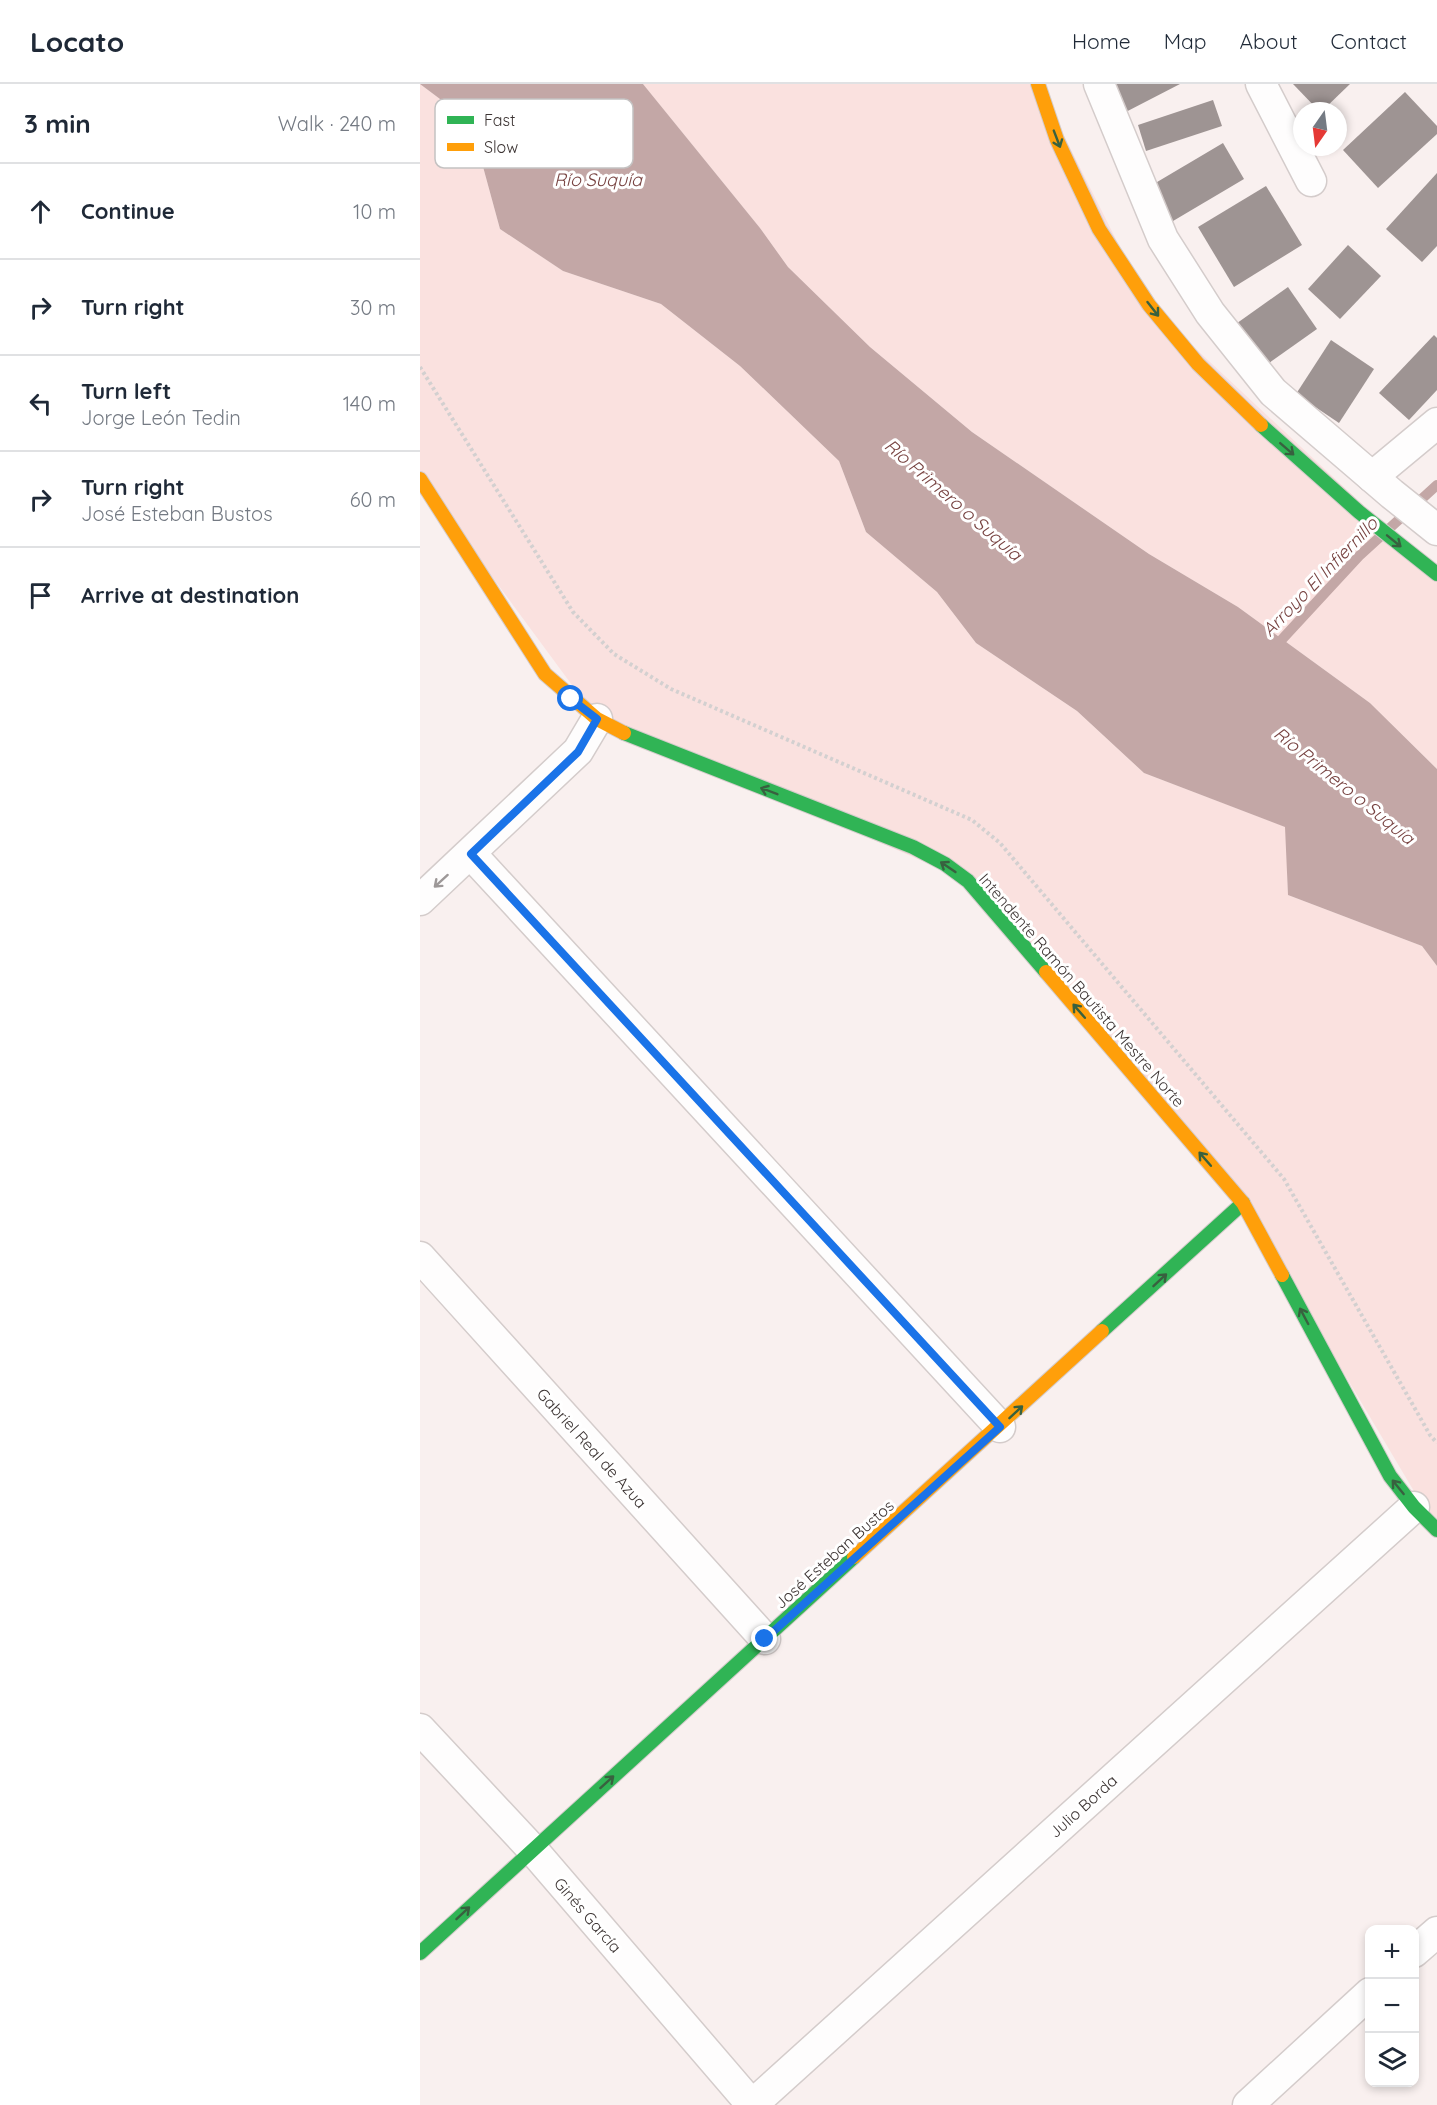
<!DOCTYPE html>
<html lang="en">
<head>
<meta charset="utf-8">
<style>
	:root { --surface:#fff; --page:#f2f2f3; --text:#1f2937; --muted:#747a83; --line:#e0e1e3 }
	body { margin:0; font-family:Quicksand,sans-serif; background:var(--page); color:var(--text) }
	.controls { position:absolute; right:18px; bottom:18px; display:grid; overflow:hidden; border-radius:12px; box-shadow:0 3px 9px #0003 }
	.controls button { width:54px; height:54px; display:grid; place-items:center; padding:0; border:0; border-bottom:2px solid var(--line); background:var(--surface); color:var(--text); font:30px sans-serif }
	.compass { position:absolute; left:873px; top:18px; width:54px; height:54px; border-radius:50%; background:var(--surface); box-shadow:0 3px 9px #0003; rotate:194deg }
	.stop { position:absolute; width:18px; height:18px; margin:-14px; border:4px solid #1a73e8; border-radius:50%; background:#fff }
	.stop.end { background:#1a73e8; border-color:#fff; box-shadow:0 2px 6px #0008 }
	.list { margin:0; padding:0; list-style:none }
	h2 { display:flex; justify-content:space-between; align-items:center; height:78px; margin:0; padding:0 24px; font-size:26px }
	h2 small { font-size:20px; font-weight:400; color:var(--muted) }
	.list li { display:grid; grid-template-columns:39px 1fr auto; gap:18px; align-items:center; box-sizing:border-box; height:96px; padding:0 24px; border-top:2px solid var(--line) }
	.list b { display:block; font-size:22px; white-space:nowrap }
	.list p { margin:0; font-size:20px; white-space:nowrap; color:var(--muted) }
	.list em { font-size:20px; font-style:normal; color:var(--muted) }
	.icon { flex:none; width:33px; height:33px; fill:none; stroke:currentColor; stroke-width:2; stroke-linecap:round; stroke-linejoin:round }
	.map { position:relative; flex:none; width:1017px; height:2021px; overflow:hidden }
	header { display:flex; align-items:center; gap:36px; box-sizing:border-box; height:84px; padding:0 30px; background:var(--surface); border-bottom:2px solid var(--line) }
	header strong { font-size:28px }
	nav { display:flex; gap:33px; margin-inline-start:auto; font-size:21px }
	main { display:flex }
	aside { flex:1; background:var(--surface) }
	.map>svg:first-child { display:block }
</style>
</head>
<body>
<header>
<strong>Locato</strong>
<nav><a>Home</a><a>Map</a><a>About</a><a>Contact</a></nav>
</header>
<main>
<aside>
<h2>3 min<small>Walk · 240 m</small></h2>
<ul class="list">
<li><svg class="icon" aria-label="ahead" viewBox="0 0 24 24"><path d="M12 20V5M6 11l6-6 6 6"/></svg><div><b>Continue</b></div><em>10 m</em></li>
<li><svg class="icon" aria-label="right" viewBox="0 0 24 24"><path d="M7 20v-9h11M14 6l5 5-5 5"/></svg><div><b>Turn right</b></div><em>30 m</em></li>
<li><svg class="icon" aria-label="left" viewBox="0 0 24 24"><path d="M17 20v-9H6M10 6l-5 5 5 5"/></svg><div><b>Turn left</b><p>Jorge León Tedin</p></div><em>140 m</em></li>
<li><svg class="icon" aria-label="right" viewBox="0 0 24 24"><path d="M7 20v-9h11M14 6l5 5-5 5"/></svg><div><b>Turn right</b><p>José Esteban Bustos</p></div><em>60 m</em></li>
<li><svg class="icon" aria-label="arrive" viewBox="0 0 24 24"><path d="M6 21V4h12l-3 4 3 4H6"/></svg><div><b>Arrive at destination</b></div></li>
</ul>
</aside>
<div class="map">
<svg width="1017" height="2021" viewBox="0 0 1017 2021">
	<rect width="100%" height="100%" fill="#f9f0ef"/>
	<g fill="#fae1df">
		<polygon points="0,0 20,15 62,79 80,145 143,187 241,220 320,282 419,377 446,448 517,508 556,559 657,627 724,689 866,743 868,811 1002,862 1017,882 1017,1446 823,1119 548,797 177,635 0,395"/>
		<polygon points="223,0 618,0 729,221 1017,490 1017,685 950,619 818,523 729,470 552,348 450,263 368,183 340,144"/>
	</g>
	<polygon fill="#c3a7a6" points="0,0 223,0 340,144 368,183 450,263 552,348 729,470 818,523 950,619 1017,685 1017,882 1002,862 868,811 865,743 724,689 657,627 556,559 517,508 446,448 419,377 320,282 241,220 143,187 80,145 62,79 20,15"/>
	<g fill="none" stroke-linecap="round" stroke-linejoin="round">
		<polyline stroke="#c3a7a6" stroke-width="10" points="854,564 939,472 1017,401"/>
	</g>
	<g fill="#9e9493">
		<polygon points="690,0 760,0 698,32"/>
		<polygon points="873,0 930,0 902,27 899,27"/>
		<polygon points="985,8 1017,42 1017,50 958,104 923,66"/>
		<polygon points="793,16 802,42 726,67 718,41"/>
		<polygon points="803,59 824,95 748,140 727,104"/>
		<polygon points="1017,89 1017,162 1002,178 966,145"/>
		<polygon points="846,102 882,161 814,203 778,143"/>
		<polygon points="928,161 961,192 920,235 888,205"/>
		<polygon points="868,203 897,245 842,284 813,242"/>
		<polygon points="1014,251 1017,254 1017,306 989,336 959,309"/>
		<polygon points="911,256 954,285 919,339 876,310"/>
	</g>
	<g fill="none" stroke-linecap="round" stroke-linejoin="round">
		<g stroke="#d4cccb" stroke-width="33">
			<g id="street">
				<polyline points="679,0 743,155 790,229 853,308 972,410 1017,446"/>
				<polyline points="841,0 891,97"/>
				<polyline points="952,393 1017,339"/>
				<polyline points="51,770 580,1343"/>
				<polyline points="0,816 158,667 177,635"/>
				<polyline points="0,1173 345,1555"/>
				<polyline points="0,1645 113,1766 332,2021"/>
				<polyline points="994,1868 1017,1848"/>
				<polyline points="332,2021 994,1423"/>
				<polyline points="828,2021 950,1909"/>
			</g>
		</g>
		<g stroke="#d4cccb" stroke-width="16">
			<g id="fast">
				<polyline points="841,341 939,428 1017,490"/>
				<polyline points="204,649 493,763 525,780 548,797 626,888"/>
				<polyline points="862,1191 970,1392 994,1423 1017,1446"/>
				<polyline points="682,1247 823,1119"/>
				<polyline points="0,1869 434,1473"/>
			</g>
		</g>
		<g stroke="#d4cccb" stroke-width="16">
			<g id="slow">
				<polyline points="618,0 637,56 679,145 729,221 778,280 841,341"/>
				<polyline points="0,395 125,590 177,635 204,649"/>
				<polyline points="626,888 823,1119 862,1191"/>
				<polyline points="434,1473 682,1247"/>
			</g>
		</g>
		<polyline stroke="#d3d0d0" stroke-width="4" stroke-dasharray="3 3" stroke-linecap="butt" points="0,283 153,528 194,570 251,605 552,736 580,759 864,1095 1010,1351 1017,1359"/>
		<use href="#street" stroke="#fefdfd" stroke-width="30"/>
		<use href="#fast" stroke="#30b455" stroke-width="14"/>
		<use href="#slow" stroke="#ff9f0a" stroke-width="14"/>
	</g>
	<defs><path id="oneway-shaft" d="M-6 0H5M1.5-3L5.5 0L1.5 3" fill="none" stroke-width="1.6" stroke-linecap="round" stroke-linejoin="round" transform="scale(1.5)"/></defs>
	<g stroke="#38613f">
		<use href="#oneway-shaft" transform="translate(637 55) rotate(69)"/>
		<use href="#oneway-shaft" transform="translate(733 225) rotate(52)"/>
		<use href="#oneway-shaft" transform="translate(867 365) rotate(41)"/>
		<use href="#oneway-shaft" transform="translate(974 457) rotate(39)"/>
		<use href="#oneway-shaft" transform="translate(349 707) rotate(-159)"/>
		<use href="#oneway-shaft" transform="translate(528 783) rotate(-146)"/>
		<use href="#oneway-shaft" transform="translate(659 927) rotate(-131)"/>
		<use href="#oneway-shaft" transform="translate(785 1075) rotate(-131)"/>
		<use href="#oneway-shaft" transform="translate(740 1196) rotate(-43)"/>
		<use href="#oneway-shaft" transform="translate(884 1232) rotate(-118)"/>
		<use href="#oneway-shaft" transform="translate(596 1328) rotate(-43)"/>
		<use href="#oneway-shaft" transform="translate(978 1403) rotate(-129)"/>
		<use href="#oneway-shaft" transform="translate(187 1698) rotate(-42)"/>
		<use href="#oneway-shaft" transform="translate(43 1829) rotate(-43)"/>
	</g>
	<use stroke="#9d9898" href="#oneway-shaft" transform="translate(21 797) rotate(138)"/>
	<g fill="none" stroke-linecap="round" stroke-linejoin="round">
		<polyline stroke="#1a73e8" stroke-width="8" points="151,615 177,635 158,668 51,770 580,1343 345,1555"/>
	</g>
	<g text-anchor="middle" stroke-width="6" stroke-linejoin="round" paint-order="stroke">
		<g font-size="16" fill="#3c3433" stroke="#fff">
			<text transform="translate(662 906) rotate(49)" y="6">Intendente Ramón Bautista Mestre Norte</text>
			<text transform="translate(172 1364) rotate(48)" y="6">Gabriel Real de Azua</text>
			<text transform="translate(414 1470) rotate(-42)" y="6">José Esteban Bustos</text>
			<text transform="translate(663 1722) rotate(-42)" y="6">Julio Borda</text>
			<text transform="translate(168 1831) rotate(49)" y="6">Ginés García</text>
		</g>
		<g font-size="18" font-style="italic" fill="#774240" stroke="#fff">
			<text x="178" y="102">Río Suquía</text>
			<text transform="translate(533 416) rotate(41)" y="6">Río Primero o Suquía</text>
			<text transform="translate(900 493) rotate(-46)" y="6">Arroyo El Infiernillo</text>
			<text transform="translate(924 702) rotate(39)" y="6">Río Primero o Suquía</text>
		</g>
	</g>
	<rect x="15" y="15" width="198" height="69" rx="9" fill="#fff" stroke="#c4c2c2" stroke-width="1.5"/>
	<rect x="27" y="32" width="27" height="8" fill="#30b455"/>
	<rect x="27" y="59" width="27" height="8" fill="#ff9f0a"/>
	<g font-size="16" fill="#3c3433">
		<text x="64" y="42">Fast</text>
		<text x="64" y="69">Slow</text>
	</g>
</svg>
<div class="controls">
<button>+</button>
<button>−</button>
<button><svg class="icon" aria-label="layers" viewBox="0 0 24 24"><path d="M12 4l9 5-9 5-9-5zM3 14l9 5 9-5"/></svg></button>
</div>
<svg class="compass" viewBox="-18 -18 36 36"><path d="M0-13l5 13h-10z" fill="#e53935"/><path d="M0 13l5-13h-10z" fill="#747a83"/></svg>
<div class="stop" style="left:151px;top:615px"></div>
<div class="stop end" style="left:345px;top:1555px"></div>
</div>
</main>
</body>
</html>
